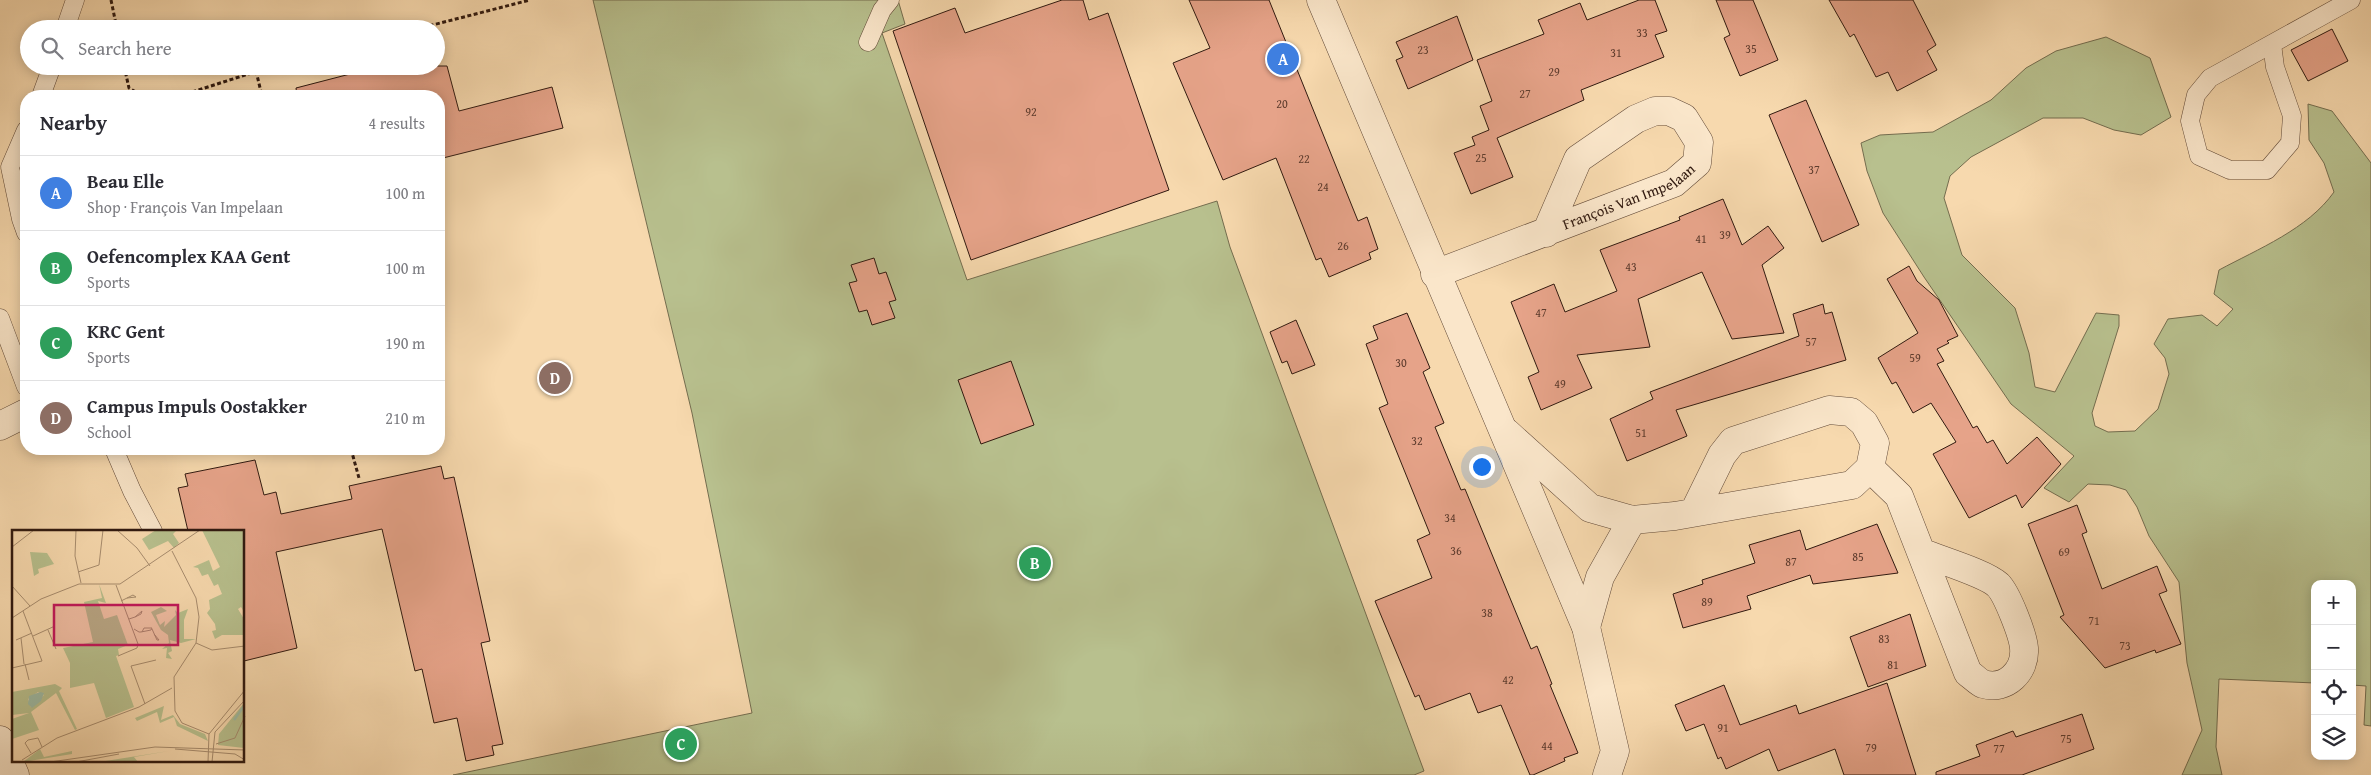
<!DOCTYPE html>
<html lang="en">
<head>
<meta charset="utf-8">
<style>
	:root { --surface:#fff; --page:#f2f2f3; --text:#2b2b33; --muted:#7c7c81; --line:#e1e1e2; --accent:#111827 }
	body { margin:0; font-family:"Gentium Book Plus",serif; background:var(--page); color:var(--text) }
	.controls { position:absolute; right:15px; bottom:15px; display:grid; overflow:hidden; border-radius:10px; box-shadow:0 2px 12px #0003 }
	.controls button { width:45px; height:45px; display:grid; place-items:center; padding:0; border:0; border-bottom:1px solid var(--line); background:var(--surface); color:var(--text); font:25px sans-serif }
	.you { position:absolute; left:1481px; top:466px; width:18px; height:18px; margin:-12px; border:4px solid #fff; border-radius:50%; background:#1a73e8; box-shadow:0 0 0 8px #1a73e833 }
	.badge { display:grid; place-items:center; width:32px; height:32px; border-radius:50%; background:var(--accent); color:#fff; font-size:16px; font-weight:700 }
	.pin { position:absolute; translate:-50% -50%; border:2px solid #fff; box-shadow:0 1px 5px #0006 }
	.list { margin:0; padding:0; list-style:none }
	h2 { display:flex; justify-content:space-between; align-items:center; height:65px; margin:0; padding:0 20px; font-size:21px }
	h2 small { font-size:16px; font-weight:400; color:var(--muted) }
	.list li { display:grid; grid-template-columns:32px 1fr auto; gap:15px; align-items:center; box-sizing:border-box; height:75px; padding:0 20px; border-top:1px solid var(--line) }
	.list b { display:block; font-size:19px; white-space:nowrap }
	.list p { margin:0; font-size:16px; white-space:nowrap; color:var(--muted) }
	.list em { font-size:16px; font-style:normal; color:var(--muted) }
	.icon { flex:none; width:28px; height:28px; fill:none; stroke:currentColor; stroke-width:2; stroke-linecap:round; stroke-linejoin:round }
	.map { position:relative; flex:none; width:2371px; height:775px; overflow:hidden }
	.search { position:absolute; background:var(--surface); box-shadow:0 2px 12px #0003; left:20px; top:20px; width:425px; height:55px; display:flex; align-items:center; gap:12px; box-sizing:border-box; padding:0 18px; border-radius:28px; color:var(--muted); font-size:19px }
	.panel { position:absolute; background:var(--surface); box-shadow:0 2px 12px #0003; left:20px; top:90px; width:425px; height:365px; border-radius:20px }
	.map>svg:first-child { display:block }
</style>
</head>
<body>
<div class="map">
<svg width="2371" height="775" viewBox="0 0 2371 775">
	<rect width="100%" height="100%" fill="#f7d9ae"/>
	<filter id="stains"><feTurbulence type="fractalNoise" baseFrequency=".004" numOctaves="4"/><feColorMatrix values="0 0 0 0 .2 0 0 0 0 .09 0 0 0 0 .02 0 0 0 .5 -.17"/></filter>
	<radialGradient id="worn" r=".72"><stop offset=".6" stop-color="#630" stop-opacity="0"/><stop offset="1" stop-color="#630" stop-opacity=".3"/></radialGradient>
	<g fill="#b8c08e" stroke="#746d4f">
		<polygon points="593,0 898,0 905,24 882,33 967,280 1217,201 1230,247 1424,771 1414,775 453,775 752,713 692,413"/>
		<path d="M 2106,37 L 2150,58 L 2171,117 L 2141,135 L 2114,130 L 2083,118 L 2043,118 L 1971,157 L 1950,176 L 1944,198 L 1962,255 L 2015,308 L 2029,353 L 2035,387 L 2055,392 L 2096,313 L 2119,315 L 2119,326 L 2092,413 L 2095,426 L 2108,432 L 2135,431 L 2158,409 L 2169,374 L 2165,358 L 2154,344 L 2168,319 L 2202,315 L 2217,326 L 2233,309 L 2214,294 L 2219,270 C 2258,249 2308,229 2334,192 L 2324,163 L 2309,140 L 2308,104 L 2332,111 L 2371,163 L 2371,726 L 2364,725 L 2366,686 L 2352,685 L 2352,584 L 2315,584 L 2315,683 L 2219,679 L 2216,747 L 2222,775 L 2182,775 L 2202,730 L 2187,663 L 2179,582 L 2149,536 L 2137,507 L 2126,490 L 2110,485 L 2088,484 L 2069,502 L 2044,488 L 2074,456 L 2011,404 L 1924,277 L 1883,213 L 1867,171 L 1861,143 L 1880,135 L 1933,132 L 1991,100 L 2026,68 L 2056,51 Z"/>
	</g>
	<g fill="#e6a389" stroke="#311a10">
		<polygon points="1062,0 1083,0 1089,20 1108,13 1169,190 971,260 893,31 955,8 965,33"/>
		<polygon points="1189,0 1269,0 1358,221 1367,217 1378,249 1369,253 1371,259 1329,277 1321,258 1316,260 1276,158 1223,180 1173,63 1210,48"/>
		<polygon points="1639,0 1655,0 1667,31 1655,35 1664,57 1581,90 1584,100 1497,138 1513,177 1471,194 1454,153 1475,145 1472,137 1489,130 1480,106 1492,101 1477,60 1544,34 1538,20 1580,3 1587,20"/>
		<polygon points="1716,0 1753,0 1778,60 1740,76 1724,38 1730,35"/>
		<polygon points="1829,0 1913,0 1936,45 1927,51 1937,70 1897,91 1888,72 1876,77 1854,34 1850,37"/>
		<polygon points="1457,16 1473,60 1408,89 1396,60 1403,57 1396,42"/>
		<polygon points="2332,29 2348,61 2308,81 2291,50"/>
		<polygon points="381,66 447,66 459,111 552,87 563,128 439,159 439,96 297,96 296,88"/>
		<polygon points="1806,100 1859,225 1822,242 1769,115"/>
		<polygon points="1723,199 1742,245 1768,226 1784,248 1762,265 1784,333 1732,339 1702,272 1638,299 1650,347 1577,355 1592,388 1541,410 1528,377 1539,372 1511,302 1554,284 1565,312 1617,291 1600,250 1680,220 1679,217"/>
		<polygon points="874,258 879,274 886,272 896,300 889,302 895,318 872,325 867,310 859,312 849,283 857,281 851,265"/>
		<polygon points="1909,266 1917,281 1939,300 1958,336 1947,341 1949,343 1937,349 1944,361 1937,364 1973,428 1977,426 1987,443 1993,440 2007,464 2037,437 2061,464 2022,508 2016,495 1969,518 1933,454 1956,442 1931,403 1913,413 1896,382 1892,384 1878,358 1918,333 1887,279"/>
		<polygon points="1823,304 1825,314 1832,312 1846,360 1676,410 1687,436 1627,461 1610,419 1653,399 1650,392 1799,336 1793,314"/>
		<polygon points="1407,313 1430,368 1423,372 1444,423 1435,427 1461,490 1465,489 1531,649 1537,646 1552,684 1550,685 1578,753 1564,758 1565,761 1533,775 1530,775 1501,705 1478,713 1470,693 1425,710 1419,695 1415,697 1375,601 1432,578 1417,540 1430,534 1379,408 1388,404 1366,344 1378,339 1373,326"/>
		<polygon points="1296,320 1315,365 1292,374 1287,361 1282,363 1270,332"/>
		<polygon points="1011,361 1034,425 981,444 958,380"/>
		<polygon points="255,460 264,495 276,492 281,514 352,499 349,486 441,466 444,479 454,477 490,641 481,643 503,744 492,746 494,755 466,761 457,718 434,723 422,669 415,671 382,529 276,552 297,648 244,661 244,531 188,531 178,488 188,486 185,474"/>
		<polygon points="2077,505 2087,532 2082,534 2102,589 2157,566 2167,591 2159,594 2181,644 2156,653 2155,650 2105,668 2060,617 2064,615 2028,524"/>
		<polygon points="1877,524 1898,573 1813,584 1810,575 1747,596 1751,609 1683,628 1673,594 1703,584 1702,580 1755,563 1749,545 1800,530 1806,550"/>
		<polygon points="1910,614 1926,666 1868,687 1850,637"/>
		<polygon points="1887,683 1916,775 1844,775 1835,749 1778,771 1769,749 1726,769 1721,757 1718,759 1704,724 1686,731 1675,705 1724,685 1740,725 1796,705 1799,714"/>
		<polygon points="2082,714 2094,749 2022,775 1936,775 1936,772 1980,756 1976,745 2013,731 2016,737"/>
	</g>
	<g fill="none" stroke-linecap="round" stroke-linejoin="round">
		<g stroke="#624a38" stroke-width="19">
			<g id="lane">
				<polyline points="65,29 75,0"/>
				<polyline points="868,42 882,10 890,0"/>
				<polyline points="2272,44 2275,67 2292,116 2290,143 2267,170 2230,170 2199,156 2190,121 2196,95 2210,78 2351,0"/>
				<polyline points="41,96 52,66"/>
				<polyline points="26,130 10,167 21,219 26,233"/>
				<polyline points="0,318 26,387"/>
				<polyline points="114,449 132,491 153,531"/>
			</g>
		</g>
		<g stroke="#624a38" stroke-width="29">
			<g id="street">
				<polyline points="1321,0 1586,627 1615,751 1607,775"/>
				<path id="s1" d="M 1435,274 L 1674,183 L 1697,163 L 1699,142 L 1684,118 L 1669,111 L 1655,111 L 1636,119 L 1578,159 L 1546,233"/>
				<polyline points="0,426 26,413"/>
				<polyline points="1507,433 1590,508 1632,520 1675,516 1852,485 1870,468 1875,443 1864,423 1851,412 1829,410 1733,441 1722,455 1694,512"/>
				<path d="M 1870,468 L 1899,496 L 1968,673 C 1973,676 1978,682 1983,684 C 2006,691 2026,671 2024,648 C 2023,635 2007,594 1998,585 C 1985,573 1939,560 1921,552"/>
				<polyline points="1586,627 1600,577 1632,520"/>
				<polyline points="0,740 15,775"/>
			</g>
		</g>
		<g stroke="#311a10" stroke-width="3" stroke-dasharray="4 2.5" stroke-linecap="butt">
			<polyline points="111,0 117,29"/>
			<polyline points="417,29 530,0"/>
			<polyline points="124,66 129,88 142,96"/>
			<polyline points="256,71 262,96"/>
			<polyline points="180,96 273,66"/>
			<polyline points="351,449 359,478"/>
		</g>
		<use href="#lane" stroke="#fae6ca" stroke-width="18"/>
		<use href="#street" stroke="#fae6ca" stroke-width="28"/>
	</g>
	<g text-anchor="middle" stroke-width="4.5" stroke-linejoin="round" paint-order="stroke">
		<g font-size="12" fill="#5e3c2e">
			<text x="1642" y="37">33</text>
			<text x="1751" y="53">35</text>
			<text x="1423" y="54">23</text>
			<text x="1616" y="57">31</text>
			<text x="1554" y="76">29</text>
			<text x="1525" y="98">27</text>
			<text x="1282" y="108">20</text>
			<text x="1031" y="116">92</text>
			<text x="1481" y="162">25</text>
			<text x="1304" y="163">22</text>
			<text x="1814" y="174">37</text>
			<text x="1323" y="191">24</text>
			<text x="1725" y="239">39</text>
			<text x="1701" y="243">41</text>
			<text x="1343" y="250">26</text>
			<text x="1631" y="271">43</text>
			<text x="1541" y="317">47</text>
			<text x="1811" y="346">57</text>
			<text x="1915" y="362">59</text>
			<text x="1401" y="367">30</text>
			<text x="1560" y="388">49</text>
			<text x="1641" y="437">51</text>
			<text x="1417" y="445">32</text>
			<text x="1450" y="522">34</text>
			<text x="1456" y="555">36</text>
			<text x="2064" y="556">69</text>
			<text x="1858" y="561">85</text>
			<text x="1791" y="566">87</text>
			<text x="1707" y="606">89</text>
			<text x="1487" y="617">38</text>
			<text x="2094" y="625">71</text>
			<text x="1884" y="643">83</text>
			<text x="2125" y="650">73</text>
			<text x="1893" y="669">81</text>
			<text x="1508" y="684">42</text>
			<text x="1723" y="732">91</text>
			<text x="2066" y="743">75</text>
			<text x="1547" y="750">44</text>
			<text x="1871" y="752">79</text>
			<text x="1999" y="753">77</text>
		</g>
		<g font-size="15" fill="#311a10" stroke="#fae6ca">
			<text dy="5" stroke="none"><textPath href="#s1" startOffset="209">François Van Impelaan</textPath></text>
		</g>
	</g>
	<g transform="translate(12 530)">
		<rect width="232" height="232" fill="#f7d9ae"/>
		<path d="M 144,0 L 165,0 L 161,4 L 167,13 L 162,18 L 156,11 L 137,20 L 130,9 ZM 190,0 L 232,0 L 232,82 L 229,77 L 226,79 L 232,89 L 232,105 L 210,105 L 203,109 L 200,101 L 204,100 L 203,94 L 195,83 L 198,79 L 197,70 L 210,64 L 206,54 L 202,56 L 196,44 L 190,46 L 186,38 L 181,37 L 197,30 L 201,41 L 208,37 ZM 18,22 L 35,23 L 42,34 L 26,39 L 27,43 L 22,46 ZM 87,54 L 94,73 L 86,71 L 92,89 L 105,85 L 116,115 L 106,119 L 107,125 L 104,126 L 122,177 L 94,188 L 82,153 L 58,158 L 58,133 L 51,118 L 81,112 L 72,72 L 90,68 ZM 149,77 L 155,81 L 144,85 L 148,95 L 153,91 L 152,97 L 164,85 L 163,80 L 166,83 L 176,79 L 172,90 L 172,109 L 184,109 L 169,113 L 158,110 L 160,121 L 156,123 L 160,129 L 154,128 L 155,118 L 150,119 L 157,113 L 156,105 L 149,100 L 139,82 ZM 43,154 L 50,158 L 47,161 L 65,199 L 63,200 L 44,163 L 19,182 L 27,200 L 0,209 L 0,189 L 17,183 L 0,185 L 0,162 ZM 26,162 L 32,165 L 19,177 L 16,169 ZM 232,173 L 232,218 L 206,215 L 207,204 ZM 152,176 L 149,190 L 161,185 L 168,194 L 193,204 L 196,211 L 165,196 L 162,187 L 148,193 L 145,182 L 125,191 L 123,188 ZM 28,219 L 32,227 L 60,221 L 60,224 L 11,232 ZM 157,221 L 122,227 L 126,232 L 87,232 Z" fill="#b8c08e" fill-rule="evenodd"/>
		<path d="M 28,162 L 32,163 L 29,171 L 20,178 L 16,174 L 17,166 Z" fill="#9ebba5"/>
		<path fill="none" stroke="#9ebba5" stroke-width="2.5" d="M 222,190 L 232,176"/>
		<path fill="none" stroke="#a88d6f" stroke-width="1" d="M 64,0 L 63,26 L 69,53M 105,0 L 125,18 L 138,36M 0,17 L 22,0M 160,21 L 184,68 L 187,87 L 184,113 L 162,147 L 163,181 L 170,193 L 197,204M 66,42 L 87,35 L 91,0M 104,55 L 126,114 L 125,118 L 106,126M 0,56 L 18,76M 109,71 L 121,65 L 124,67 L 115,68M 0,88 L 29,69 L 67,54 L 108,54 L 188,0M 117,89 L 123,87 L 129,84 L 130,81 L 123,87M 122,99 L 127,102 L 129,102 L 139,100 L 140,98 L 132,98 L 130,102M 140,99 L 145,110 L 147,110 L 142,104M 36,100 L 44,119M 21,106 L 43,96M 9,108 L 12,134M 4,110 L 20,103M 184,113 L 200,120 L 233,116M 13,134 L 17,150M 0,138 L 30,131 L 11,81M 133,174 L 119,136 L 144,130M 197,204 L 233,160M 204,214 L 223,208 L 233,186M 163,219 L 223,224 L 233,230M 19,223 L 13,213 L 16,210 L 26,208 L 30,217M 10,230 L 45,208 L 127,177 L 160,158M 38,232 L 143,217 L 233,220M 64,232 L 107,224M 196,232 L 197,204M 200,232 L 203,202 L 233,170"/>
		<path fill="#c2185b" fill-opacity="0.15" stroke="#c2185b" stroke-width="2.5" d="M 42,75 L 166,75 L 166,115 L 42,115 Z"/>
		<rect width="232" height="232" fill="none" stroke="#311a10" stroke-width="2.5"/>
	</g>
	<rect width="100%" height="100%" filter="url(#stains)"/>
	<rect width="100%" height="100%" fill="url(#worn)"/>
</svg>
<div class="controls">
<button>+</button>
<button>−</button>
<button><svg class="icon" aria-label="locate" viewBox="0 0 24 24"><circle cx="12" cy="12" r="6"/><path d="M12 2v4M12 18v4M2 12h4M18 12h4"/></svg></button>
<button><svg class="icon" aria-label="layers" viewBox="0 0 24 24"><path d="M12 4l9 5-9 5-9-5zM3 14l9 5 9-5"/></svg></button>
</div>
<div class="you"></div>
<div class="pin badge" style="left:1283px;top:59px;background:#3f7fe0">A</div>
<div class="pin badge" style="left:1035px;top:563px;background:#2e9e5b">B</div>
<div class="pin badge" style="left:681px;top:744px;background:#2e9e5b">C</div>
<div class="pin badge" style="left:555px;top:378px;background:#8d6e63">D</div>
<div class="search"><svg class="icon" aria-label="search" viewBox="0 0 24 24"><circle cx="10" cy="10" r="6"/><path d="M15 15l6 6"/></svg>Search here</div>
<section class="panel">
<h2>Nearby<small>4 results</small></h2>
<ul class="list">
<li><span class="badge" style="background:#3f7fe0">A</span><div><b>Beau Elle</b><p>Shop · François Van Impelaan</p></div><em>100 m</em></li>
<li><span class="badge" style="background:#2e9e5b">B</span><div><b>Oefencomplex KAA Gent</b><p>Sports</p></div><em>100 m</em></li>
<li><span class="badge" style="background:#2e9e5b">C</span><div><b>KRC Gent</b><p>Sports</p></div><em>190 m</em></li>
<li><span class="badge" style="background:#8d6e63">D</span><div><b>Campus Impuls Oostakker</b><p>School</p></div><em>210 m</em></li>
</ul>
</section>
</div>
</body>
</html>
